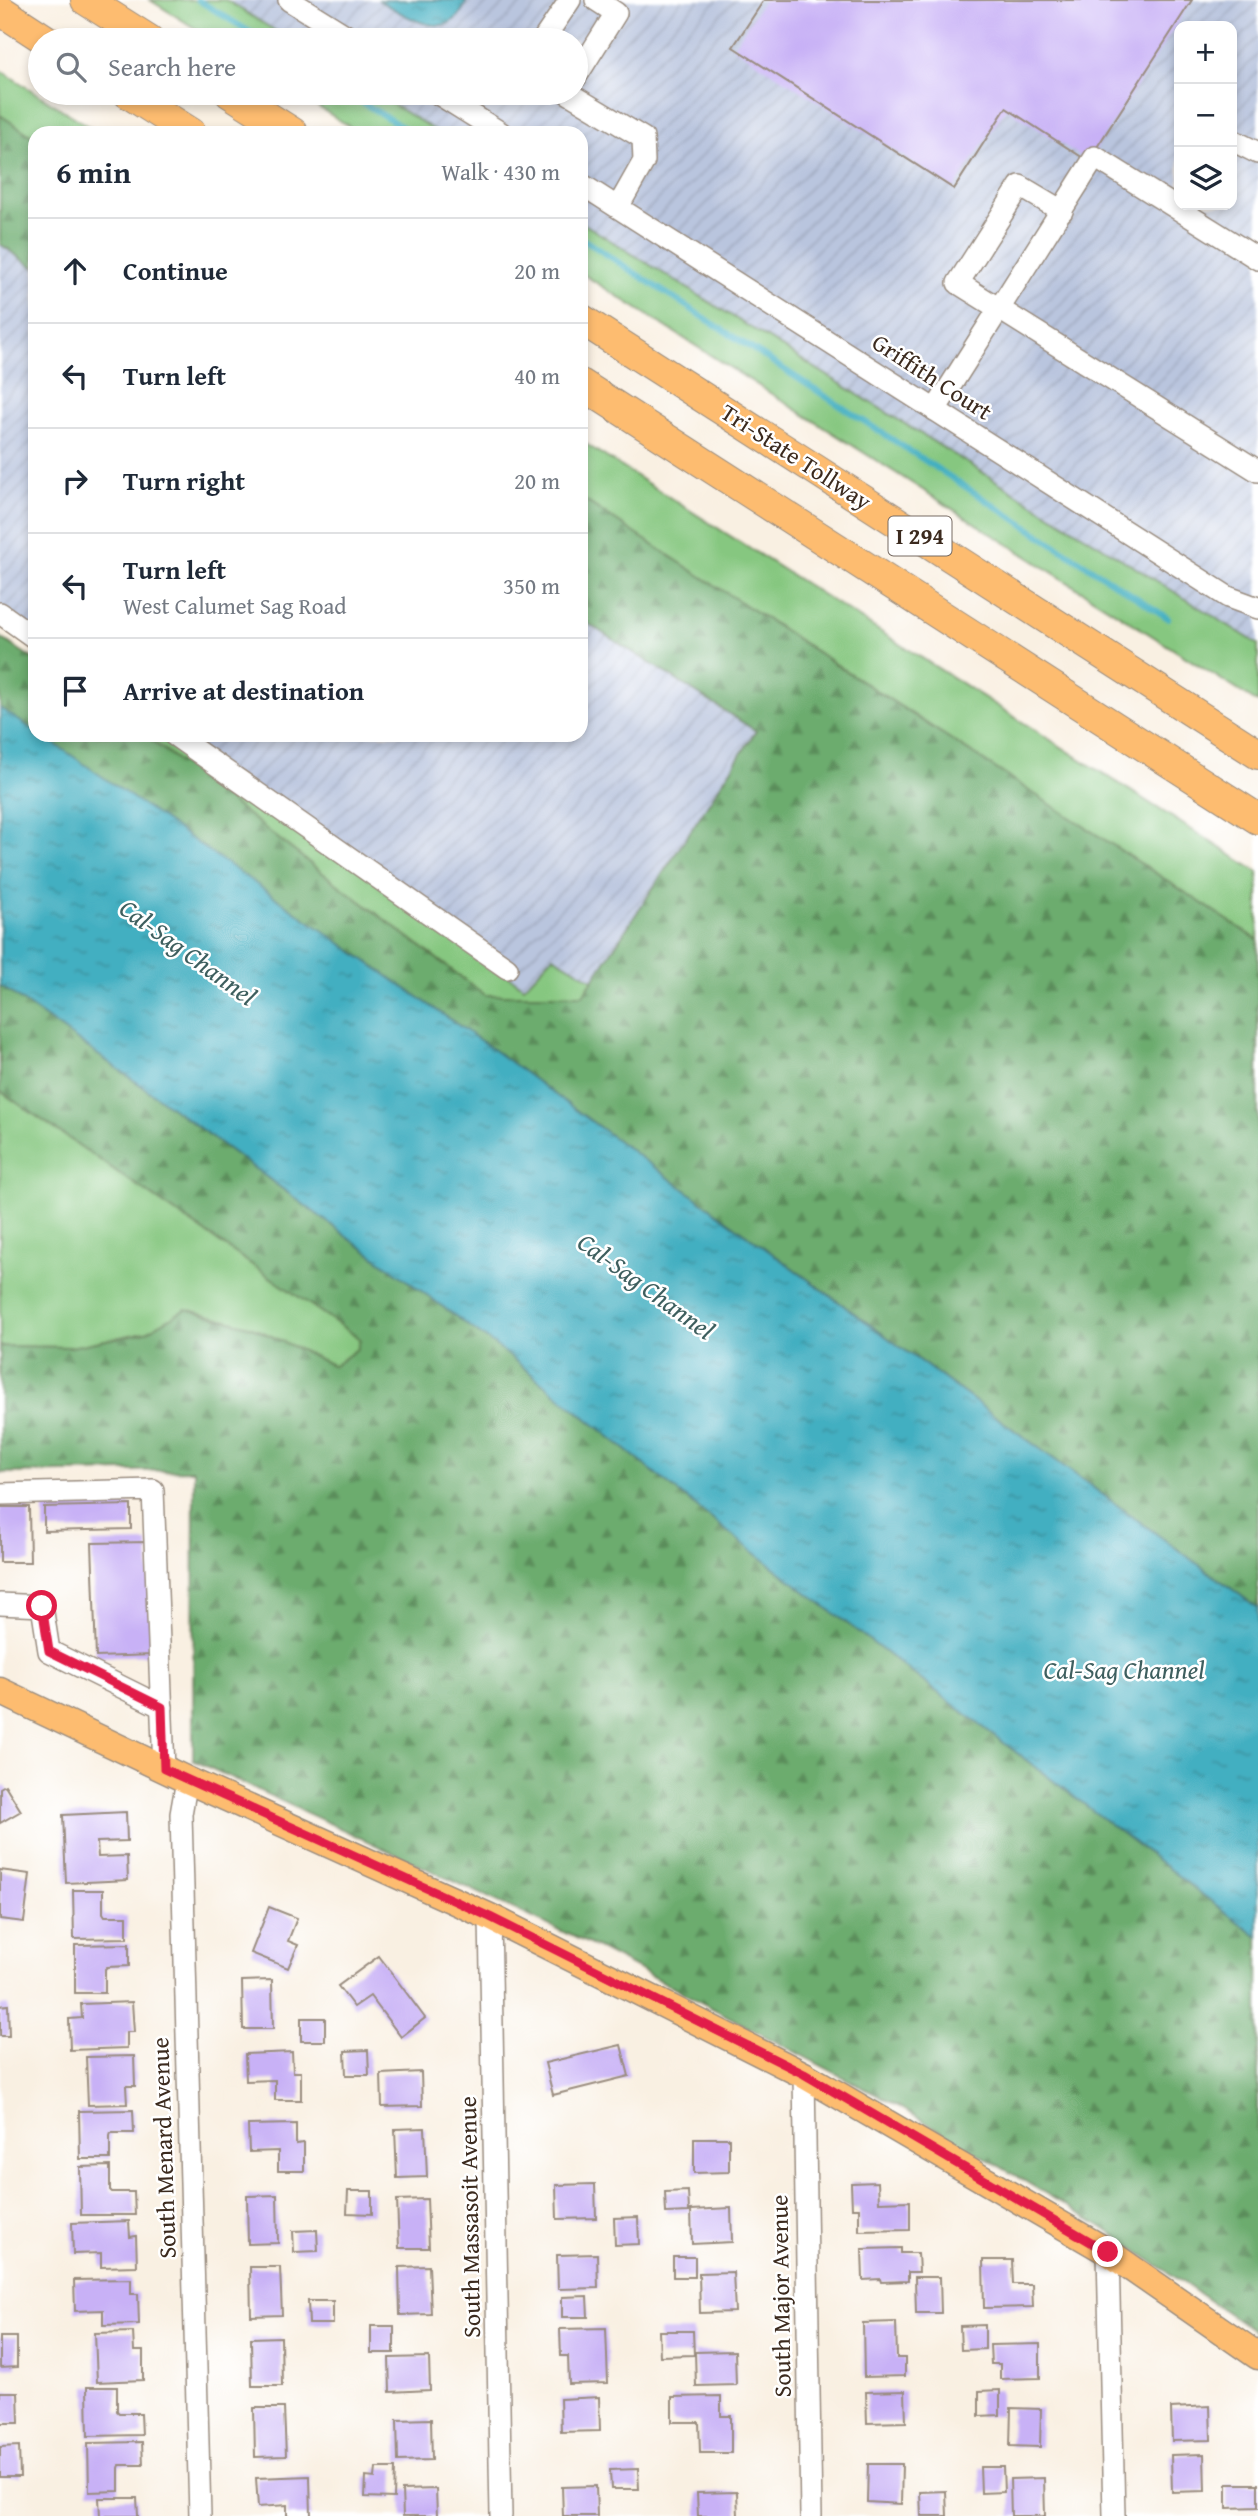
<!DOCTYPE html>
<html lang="en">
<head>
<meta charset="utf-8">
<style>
	:root { --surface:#fff; --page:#f2f2f3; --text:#1f2937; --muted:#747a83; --line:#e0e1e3 }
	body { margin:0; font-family:"Gentium Book Plus",serif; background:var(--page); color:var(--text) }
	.controls { position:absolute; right:21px; top:21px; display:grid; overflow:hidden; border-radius:14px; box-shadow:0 4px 10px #0003 }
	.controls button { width:63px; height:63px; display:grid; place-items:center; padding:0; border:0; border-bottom:2px solid var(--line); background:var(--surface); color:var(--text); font:35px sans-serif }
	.stop { position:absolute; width:21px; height:21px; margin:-16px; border:5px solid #e11d48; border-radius:50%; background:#fff }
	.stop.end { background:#e11d48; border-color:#fff; box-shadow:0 2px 7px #0008 }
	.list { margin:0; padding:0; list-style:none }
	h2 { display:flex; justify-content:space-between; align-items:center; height:91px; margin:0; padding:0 28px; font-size:30px }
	h2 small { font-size:23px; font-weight:400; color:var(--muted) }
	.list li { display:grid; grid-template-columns:46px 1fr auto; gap:21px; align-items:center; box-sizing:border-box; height:105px; padding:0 28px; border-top:2px solid var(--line) }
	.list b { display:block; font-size:26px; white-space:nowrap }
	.list p { margin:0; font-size:23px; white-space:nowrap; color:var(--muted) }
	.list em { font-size:23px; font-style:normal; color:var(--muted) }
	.icon { flex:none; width:38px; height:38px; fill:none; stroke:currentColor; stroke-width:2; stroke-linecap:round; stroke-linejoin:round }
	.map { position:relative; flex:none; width:1258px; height:2516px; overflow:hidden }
	.search { position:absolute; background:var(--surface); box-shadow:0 4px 10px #0003; left:28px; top:28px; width:560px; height:77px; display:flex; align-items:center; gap:18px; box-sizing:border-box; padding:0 24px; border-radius:38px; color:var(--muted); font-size:26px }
	.panel { position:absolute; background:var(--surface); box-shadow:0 4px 10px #0003; left:28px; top:126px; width:560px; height:616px; border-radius:21px }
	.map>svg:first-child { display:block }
</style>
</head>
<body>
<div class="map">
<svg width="1258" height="2516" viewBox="0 0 1258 2516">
	<defs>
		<pattern id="industrial-furrows" width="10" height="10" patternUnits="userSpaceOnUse" patternTransform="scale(1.75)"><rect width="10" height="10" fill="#b9c5de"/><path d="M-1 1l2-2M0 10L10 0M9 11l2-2" fill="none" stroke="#a0a9be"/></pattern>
		<pattern id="forest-firs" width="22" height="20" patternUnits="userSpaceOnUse" patternTransform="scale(1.75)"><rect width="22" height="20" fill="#6cac6e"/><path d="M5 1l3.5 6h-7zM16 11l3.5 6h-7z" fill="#5a8c5a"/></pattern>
		<pattern id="water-ripples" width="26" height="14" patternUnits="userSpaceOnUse" patternTransform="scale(1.75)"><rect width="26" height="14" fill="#43afc1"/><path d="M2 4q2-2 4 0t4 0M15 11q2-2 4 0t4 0" fill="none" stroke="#398f9c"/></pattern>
	</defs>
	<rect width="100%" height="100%" fill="#fff"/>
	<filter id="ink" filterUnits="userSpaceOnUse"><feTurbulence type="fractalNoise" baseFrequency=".0143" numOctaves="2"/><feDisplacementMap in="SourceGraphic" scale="14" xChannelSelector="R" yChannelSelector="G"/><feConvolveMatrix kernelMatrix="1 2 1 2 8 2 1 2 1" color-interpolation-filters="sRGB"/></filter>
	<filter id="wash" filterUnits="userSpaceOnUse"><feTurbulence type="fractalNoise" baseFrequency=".00686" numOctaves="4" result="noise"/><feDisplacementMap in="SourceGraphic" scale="28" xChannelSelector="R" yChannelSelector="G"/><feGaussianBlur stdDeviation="1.57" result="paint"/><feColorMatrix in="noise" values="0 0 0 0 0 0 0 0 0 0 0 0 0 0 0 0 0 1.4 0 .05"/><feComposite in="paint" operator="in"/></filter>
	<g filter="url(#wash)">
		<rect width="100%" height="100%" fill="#f9f0e2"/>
		<g fill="url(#industrial-furrows)" fill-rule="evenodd">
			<path d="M 226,0 L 1258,0 L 1258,644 L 581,222 L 581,133 L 439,133 L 374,93 L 576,93 L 576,40 L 290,40 ZM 1179,26 L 1232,26 L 1232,205 L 1179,205 Z"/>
			<polygon points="0,244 35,268 35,646 0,623"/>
			<polygon points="581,619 756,731 593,980 553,957 525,987 278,811 166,735 581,735"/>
		</g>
		<g fill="#86c780" stroke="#60784f" stroke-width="2">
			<polygon points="150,0 226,0 290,40 214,40"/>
			<polygon points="0,70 99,133 35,133 35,138 0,115"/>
			<polygon points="296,93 374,93 439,133 360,133"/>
			<polygon points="581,222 1258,644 1258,703 581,273"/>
			<polygon points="581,441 1258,872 1258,940 581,498"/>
			<polygon points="145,735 166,735 278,811 524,987 553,956 593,980 583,995 485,995 312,865"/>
			<polygon points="0,1091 360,1339 357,1349 334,1366 252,1327 186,1309 146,1332 71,1347 0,1346"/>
		</g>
		<g fill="url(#forest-firs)" stroke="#546b46" stroke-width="2">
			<polygon points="0,115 35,138 35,268 0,244"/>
			<polygon points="581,498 1258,940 1258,1608 491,1048 41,735 145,735 312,865 485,995 583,995 756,731 581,619"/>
			<polygon points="0,637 35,660 35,731 0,708"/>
			<polygon points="0,985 156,1096 503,1351 733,1536 1258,1937 1258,2334 1102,2227 898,2106 602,1950 193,1760 194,1470 0,1473 0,1346 71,1347 146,1332 186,1309 252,1327 334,1366 357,1349 360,1339 0,1091"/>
		</g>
		<g fill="url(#water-ripples)" stroke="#3f6c70" stroke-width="2">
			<path d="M 378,0 L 467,0 C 465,5 462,11 459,15 C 439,41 398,11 378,0 Z"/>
			<polygon points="0,708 35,731 35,735 41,735 67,752 491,1048 1258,1608 1258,1937 733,1536 503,1351 156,1096 0,985"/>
		</g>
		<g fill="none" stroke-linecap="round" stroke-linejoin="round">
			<g stroke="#43afc1" stroke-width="6">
				<polyline points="198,0 263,40"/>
				<polyline points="347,93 412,133"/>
				<polyline points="581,238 1168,618"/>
			</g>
		</g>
		<g id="blocks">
			<g fill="#c8b1f6">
				<polygon points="764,0 1192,0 1088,161 1006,108 954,189 733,47"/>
				<polygon points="131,1505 131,1529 44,1531 44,1507"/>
				<polygon points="0,1507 29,1507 30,1562 0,1562"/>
				<polygon points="148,1542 153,1655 96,1657 92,1543"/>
				<polygon points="5,1785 21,1811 0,1823 0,1788"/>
				<polygon points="126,1812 127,1841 97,1842 98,1857 127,1856 128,1880 66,1883 63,1815"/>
				<polygon points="0,1870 30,1874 24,1922 0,1919"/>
				<polygon points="73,1890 103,1890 103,1913 105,1916 127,1916 127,1938 74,1939"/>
				<polygon points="269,1907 297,1918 288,1941 298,1945 288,1968 251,1953"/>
				<polygon points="129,1944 129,1966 107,1967 105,1969 105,1993 75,1993 75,1945"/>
				<polygon points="379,1956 425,2018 401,2037 370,1996 354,2007 338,1986"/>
				<polygon points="272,1980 273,2029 243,2029 242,1981"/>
				<polygon points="132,2002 134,2032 127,2032 127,2048 70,2050 69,2019 82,2018 81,2004"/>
				<polygon points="8,2005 9,2036 0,2036 0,2006"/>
				<rect x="301" y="2018" width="24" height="23"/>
				<polygon points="621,2045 629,2076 553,2095 545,2063"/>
				<polygon points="368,2050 369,2075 346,2075 345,2051"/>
				<polygon points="292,2052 293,2072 301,2072 301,2100 275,2100 275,2080 246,2081 245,2054"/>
				<polygon points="134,2056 135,2086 126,2086 127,2104 88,2105 86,2057"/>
				<polygon points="421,2072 422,2106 382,2107 381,2074"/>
				<polygon points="133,2110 134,2133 111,2133 110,2136 110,2159 80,2159 79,2111"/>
				<polygon points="296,2124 296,2144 304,2143 304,2171 278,2171 278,2151 249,2152 248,2125"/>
				<polygon points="425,2128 427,2177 397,2178 395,2129"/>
				<polygon points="694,2138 729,2138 729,2172 694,2173"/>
				<polygon points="110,2166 110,2190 112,2192 134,2192 135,2215 81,2215 80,2167"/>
				<polygon points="878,2182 879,2202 910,2201 910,2230 859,2231 859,2208 852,2208 851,2183"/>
				<polygon points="595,2184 596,2218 557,2219 556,2185"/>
				<polygon points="348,2191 372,2191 372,2214 347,2213"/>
				<polygon points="688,2191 689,2212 666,2213 665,2192"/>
				<polygon points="277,2195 278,2243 248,2244 247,2196"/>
				<polygon points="427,2199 429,2248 399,2248 397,2200"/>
				<polygon points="731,2208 732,2242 692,2244 691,2210"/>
				<polygon points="638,2217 639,2244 615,2245 614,2218"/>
				<polygon points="129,2221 130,2237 136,2236 137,2266 101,2267 101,2253 73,2254 72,2223"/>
				<polygon points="317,2230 318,2251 294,2252 293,2231"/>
				<polygon points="901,2248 901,2253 918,2253 919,2272 908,2272 908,2281 881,2282 880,2279 863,2280 862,2249"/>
				<polygon points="597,2254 598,2288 558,2289 557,2255"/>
				<rect x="673" y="2257" width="22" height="20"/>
				<polygon points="983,2260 1012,2260 1013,2284 1032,2284 1033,2307 984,2308"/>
				<polygon points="429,2266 431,2314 400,2315 399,2267"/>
				<polygon points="250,2267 280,2267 282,2315 251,2316"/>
				<polygon points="733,2272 735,2312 700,2313 699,2273"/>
				<polygon points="915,2277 940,2277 941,2313 916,2313"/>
				<polygon points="131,2279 131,2294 138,2294 139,2324 103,2325 103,2310 75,2311 74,2280"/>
				<polygon points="587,2296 588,2317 562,2317 562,2297"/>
				<polygon points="308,2301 333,2301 333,2324 309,2324"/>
				<polygon points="896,2322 897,2358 905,2358 905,2376 864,2377 863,2323"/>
				<polygon points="985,2325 985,2349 961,2350 960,2326"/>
				<rect x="371" y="2326" width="23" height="27"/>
				<polygon points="606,2328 608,2383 569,2384 568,2356 561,2356 560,2329"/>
				<polygon points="659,2331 693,2331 694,2355 660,2356"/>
				<polygon points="133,2332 134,2351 143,2351 143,2380 97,2382 95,2333"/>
				<polygon points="0,2337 17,2337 17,2367 0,2368"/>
				<polygon points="281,2337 282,2386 252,2386 251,2338"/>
				<polygon points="1040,2344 1040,2378 1000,2379 1000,2364 991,2364 990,2345"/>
				<polygon points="735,2351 736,2385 696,2386 695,2352"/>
				<polygon points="429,2357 430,2390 390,2392 389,2358"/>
				<polygon points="87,2387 117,2387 117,2411 119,2413 141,2413 142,2435 88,2436"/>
				<polygon points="1000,2390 1000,2415 979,2416 979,2391"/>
				<polygon points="905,2391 906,2422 867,2423 866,2392"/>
				<polygon points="0,2392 18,2392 19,2423 0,2423"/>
				<polygon points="721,2396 721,2416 731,2416 731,2453 700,2453 699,2422 672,2422 672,2397"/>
				<polygon points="599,2397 600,2431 561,2432 560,2399"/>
				<polygon points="1210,2406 1211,2440 1172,2441 1171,2408"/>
				<polygon points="254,2408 284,2408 286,2456 255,2457"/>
				<polygon points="1011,2408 1041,2409 1040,2447 1010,2446"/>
				<polygon points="431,2419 432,2460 398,2461 397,2420"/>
				<polygon points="142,2442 143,2465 120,2465 119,2468 119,2491 89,2492 88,2443"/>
				<polygon points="19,2446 20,2477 0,2477 0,2447"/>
				<polygon points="1204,2454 1205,2491 1172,2492 1171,2455"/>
				<polygon points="868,2464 902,2464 901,2504 867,2502"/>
				<polygon points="980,2467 1003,2467 1004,2492 981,2493"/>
				<polygon points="376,2468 395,2468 394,2498 365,2497 366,2477 375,2478"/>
				<polygon points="638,2469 639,2489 611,2489 610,2470"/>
				<polygon points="310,2476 311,2516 287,2516 287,2505 258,2507 256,2478"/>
				<polygon points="1044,2478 1045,2516 1011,2516 1010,2479"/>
				<polygon points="1227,2484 1258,2484 1258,2507 1227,2508"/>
				<polygon points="596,2486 597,2516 563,2516 562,2487"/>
				<polygon points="436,2489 437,2516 403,2516 402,2490"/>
				<polygon points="946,2491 947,2516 921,2516 920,2492"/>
				<polygon points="737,2492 738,2516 698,2516 697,2493"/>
				<polygon points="99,2498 137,2498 138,2516 100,2516"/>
			</g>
		</g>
	</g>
	<g filter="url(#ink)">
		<use href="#blocks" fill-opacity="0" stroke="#9a8d80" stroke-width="2"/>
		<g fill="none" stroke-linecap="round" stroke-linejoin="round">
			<g stroke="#9a8d80" stroke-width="24">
				<g id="minor">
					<polyline points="289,0 353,40"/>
					<polyline points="543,40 570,0"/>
					<polyline points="576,77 616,13 596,0"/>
					<polyline points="437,93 501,133"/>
					<polyline points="568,93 643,138 644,161 618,207"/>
					<polyline points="1232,140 1258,153"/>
					<polyline points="581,184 1228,597 1258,608"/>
					<polyline points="1062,211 1020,186 958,283 1258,471"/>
					<polyline points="935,410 1095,157 1258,259"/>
					<polyline points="0,613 35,638"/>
					<polyline points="174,735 507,968"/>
					<polyline points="0,1494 153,1490 164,1769"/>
					<polyline points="0,1604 42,1606 49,1651 162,1707"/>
					<polyline points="187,1780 181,1814 200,2516"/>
					<polyline points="490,1917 501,2516"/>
					<polyline points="804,2075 811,2516"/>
					<polyline points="1108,2252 1114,2516"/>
				</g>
			</g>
			<g stroke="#9a8d80" stroke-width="29">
				<polyline id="major" points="0,1691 187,1780 490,1917 804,2075 1108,2252 1258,2356"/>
			</g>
			<g stroke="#9a8d80" stroke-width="32">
				<g id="highway">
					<polyline points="86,0 149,40"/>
					<polyline points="0,10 46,40"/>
					<polyline points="128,93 191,133"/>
					<polyline points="230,93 293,133"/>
					<polyline points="581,319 1258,754"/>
					<polyline points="581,384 1258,819"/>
				</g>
			</g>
			<use href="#minor" stroke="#fff" stroke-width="21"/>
			<use href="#major" stroke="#fdbc6f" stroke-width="26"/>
			<use href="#highway" stroke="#fdbc6f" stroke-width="30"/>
		</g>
	</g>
	<g fill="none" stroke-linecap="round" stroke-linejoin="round" filter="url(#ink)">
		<polyline stroke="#e11d48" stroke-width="9" points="42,1606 49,1651 162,1707 164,1769 490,1917 804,2074 1108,2252"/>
	</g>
	<g text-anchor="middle" stroke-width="5" stroke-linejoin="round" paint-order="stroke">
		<rect fill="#fff" stroke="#766a62" stroke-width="2" x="888.5" y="516.5" width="63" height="39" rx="5"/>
		<g font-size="23" font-weight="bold" fill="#3b2a1e">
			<text x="920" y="544">I 294</text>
		</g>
		<g font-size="24" fill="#3b2a1e" stroke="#fff">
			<text transform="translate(932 377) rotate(33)" y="8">Griffith Court</text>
			<text transform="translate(796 457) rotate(33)" y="8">Tri-State Tollway</text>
			<text transform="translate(164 2148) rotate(-92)" y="8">South Menard Avenue</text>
			<text transform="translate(470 2217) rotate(-91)" y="8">South Massasoit Avenue</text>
			<text transform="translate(781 2296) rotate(-91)" y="8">South Major Avenue</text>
		</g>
		<g font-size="26" font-style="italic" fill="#3e5f5f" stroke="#fff">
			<text transform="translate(188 952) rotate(36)" y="9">Cal-Sag Channel</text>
			<text transform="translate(646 1286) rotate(36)" y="9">Cal-Sag Channel</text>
			<text x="1124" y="1679">Cal-Sag Channel</text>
		</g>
	</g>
</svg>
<div class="controls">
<button>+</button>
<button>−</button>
<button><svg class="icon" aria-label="layers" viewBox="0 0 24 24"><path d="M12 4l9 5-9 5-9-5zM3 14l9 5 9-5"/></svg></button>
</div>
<div class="stop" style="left:42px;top:1606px"></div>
<div class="stop end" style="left:1108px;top:2252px"></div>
<div class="search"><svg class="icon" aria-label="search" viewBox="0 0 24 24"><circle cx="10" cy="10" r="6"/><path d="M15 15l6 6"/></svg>Search here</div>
<section class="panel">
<h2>6 min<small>Walk · 430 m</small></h2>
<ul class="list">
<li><svg class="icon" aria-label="ahead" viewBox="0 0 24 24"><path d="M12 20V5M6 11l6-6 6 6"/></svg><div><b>Continue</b></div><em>20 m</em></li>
<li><svg class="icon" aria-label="left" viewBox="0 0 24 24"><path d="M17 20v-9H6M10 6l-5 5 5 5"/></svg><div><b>Turn left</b></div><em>40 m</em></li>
<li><svg class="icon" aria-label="right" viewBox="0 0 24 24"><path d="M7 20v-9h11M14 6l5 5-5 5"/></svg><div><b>Turn right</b></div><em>20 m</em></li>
<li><svg class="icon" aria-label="left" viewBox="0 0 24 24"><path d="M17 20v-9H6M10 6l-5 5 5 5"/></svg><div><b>Turn left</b><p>West Calumet Sag Road</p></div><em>350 m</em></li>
<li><svg class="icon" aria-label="arrive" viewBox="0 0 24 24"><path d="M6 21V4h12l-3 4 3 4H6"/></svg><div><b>Arrive at destination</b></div></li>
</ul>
</section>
</div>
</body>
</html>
